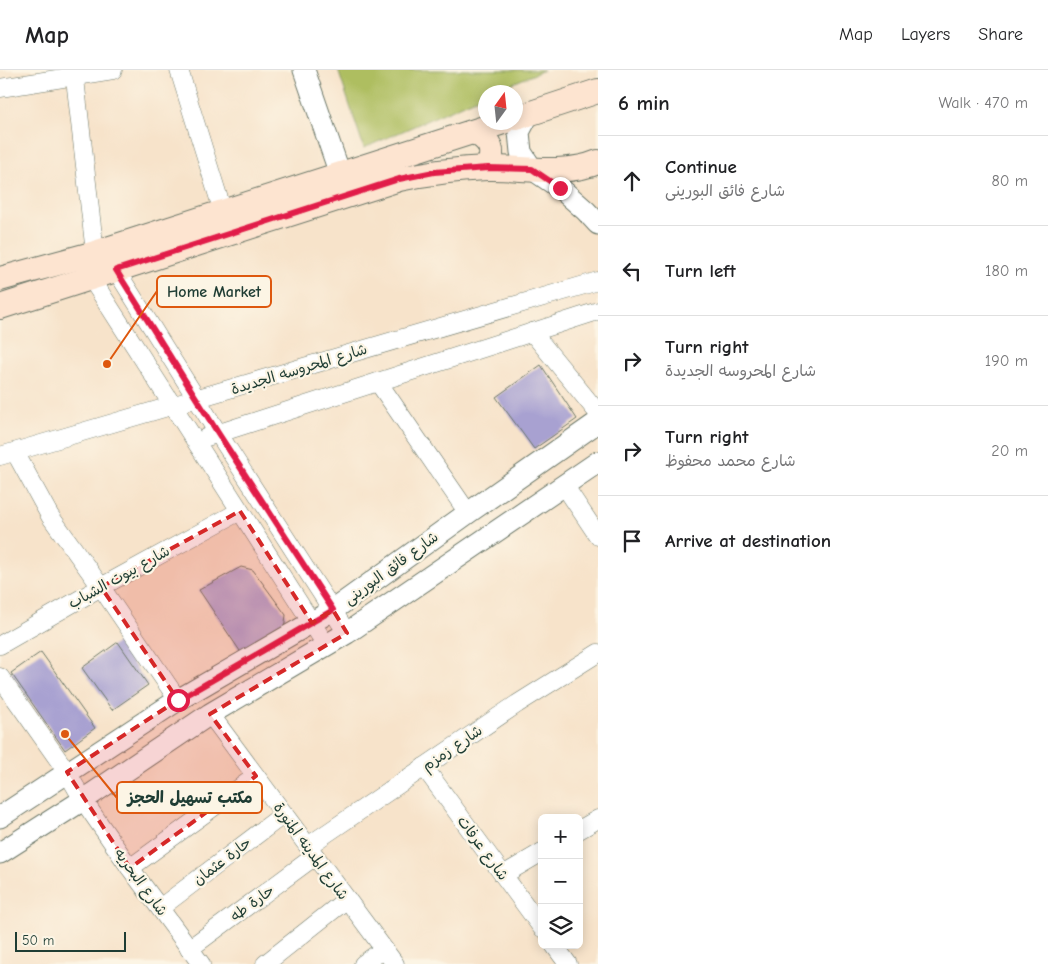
<!DOCTYPE html>
<html lang="en">
<head>
<meta charset="utf-8">
<style>
	:root { --surface:#fff; --page:#f6f6f6; --text:#202124; --muted:#757577; --line:#e0e0e0 }
	body { margin:0; font-family:"Comic Neue","Playpen Sans Arabic",sans-serif; background:var(--page); color:var(--text) }
	.controls { position:absolute; right:15px; bottom:15px; display:grid; overflow:hidden; border-radius:8px; box-shadow:0 2px 12px #0003 }
	.controls button { width:45px; height:45px; display:grid; place-items:center; padding:0; border:0; border-bottom:1px solid var(--line); background:var(--surface); color:var(--text); font:25px sans-serif }
	.compass { position:absolute; left:478px; top:15px; width:45px; height:45px; border-radius:50%; background:var(--surface); box-shadow:0 2px 12px #0003; rotate:15deg }
	.scale { position:absolute; left:15px; bottom:12px; width:111px; box-sizing:border-box; padding-left:5px; border:2px solid #1f3d34; border-top:0; font-size:14px; line-height:18px; white-space:nowrap; color:#1f3d34; -webkit-text-stroke:4px #fcf5e5; paint-order:stroke }
	.stop { position:absolute; width:15px; height:15px; margin:-11px; border:4px solid #e11d48; border-radius:50%; background:#fff }
	.stop.end { background:#e11d48; border-color:#fff; box-shadow:0 1px 5px #0008 }
	.list { margin:0; padding:0; list-style:none }
	h2 { display:flex; justify-content:space-between; align-items:center; height:65px; margin:0; padding:0 20px; font-size:21px }
	h2 small { font-size:16px; font-weight:400; color:var(--muted) }
	.list li { display:grid; grid-template-columns:32px 1fr auto; gap:15px; align-items:center; box-sizing:border-box; height:90px; padding:0 20px; border-top:1px solid var(--line) }
	.list b { display:block; font-size:19px; white-space:nowrap }
	.list p { margin:0; font-size:16px; white-space:nowrap; color:var(--muted) }
	.list em { font-size:16px; font-style:normal; color:var(--muted) }
	.icon { flex:none; width:28px; height:28px; fill:none; stroke:currentColor; stroke-width:2; stroke-linecap:round; stroke-linejoin:round }
	.map { position:relative; flex:none; width:598px; height:894px; overflow:hidden }
	header { display:flex; align-items:center; gap:30px; box-sizing:border-box; height:70px; padding:0 25px; background:var(--surface); border-bottom:1px solid var(--line) }
	header strong { font-size:24px }
	nav { display:flex; gap:28px; margin-inline-start:auto; font-size:18px }
	main { display:flex }
	aside { flex:1; background:var(--surface) }
	.map>svg:first-child { display:block }
</style>
</head>
<body>
<header>
<strong>Map</strong>
<nav><a>Map</a><a>Layers</a><a>Share</a></nav>
</header>
<main>
<div class="map">
<svg width="598" height="894" viewBox="0 0 598 894">
	<rect width="100%" height="100%" fill="#fcf5e5"/>
	<filter id="ink" filterUnits="userSpaceOnUse"><feTurbulence type="fractalNoise" baseFrequency=".02" numOctaves="2"/><feDisplacementMap in="SourceGraphic" scale="10" xChannelSelector="R" yChannelSelector="G"/><feConvolveMatrix kernelMatrix="1 2 1 2 8 2 1 2 1" color-interpolation-filters="sRGB"/></filter>
	<filter id="wash" filterUnits="userSpaceOnUse"><feTurbulence type="fractalNoise" baseFrequency=".0096" numOctaves="4" result="noise"/><feDisplacementMap in="SourceGraphic" scale="20" xChannelSelector="R" yChannelSelector="G"/><feGaussianBlur stdDeviation="1.12" result="paint"/><feColorMatrix in="noise" values="0 0 0 0 0 0 0 0 0 0 0 0 0 0 0 0 0 1.4 0 .05"/><feComposite in="paint" operator="in"/></filter>
	<g filter="url(#wash)">
		<rect width="100%" height="100%" fill="#f7e3ca"/>
		<polygon fill="#aebe61" stroke="#667e4a" points="338,0 544,0 492,22 486,22 485,25 364,78"/>
		<g id="blocks">
			<g fill="#a8a1d1">
				<polygon points="541,295 577,349 534,379 496,327"/>
				<polygon points="241,497 253,500 286,545 284,560 242,584 199,520"/>
				<polygon points="118,572 148,615 112,640 82,598"/>
				<polygon points="41,582 95,658 65,680 11,603"/>
			</g>
		</g>
	</g>
	<g filter="url(#ink)">
		<use href="#blocks" fill-opacity="0" stroke="#6b7768" stroke-width="1"/>
		<g fill="none" stroke-linecap="round" stroke-linejoin="round">
			<g stroke="#6b7768" stroke-width="19">
				<g id="minor">
					<polyline points="74,0 95,183"/>
					<polyline points="179,0 223,142"/>
					<polyline points="0,18 113,0"/>
					<polyline points="116,200 218,363 347,563"/>
					<polyline points="91,208 326,575"/>
					<polyline points="532,262 598,343"/>
					<polyline points="378,312 468,443"/>
					<polyline points="207,367 598,241"/>
					<polyline points="15,382 50,446 101,517 178,630"/>
					<polyline points="0,386 598,211"/>
					<polyline points="564,415 598,466"/>
					<polyline points="0,575 101,517 240,441"/>
					<polyline points="0,607 67,702 83,730 130,798 201,894"/>
					<polyline points="210,644 395,894"/>
					<polyline points="424,697 542,858"/>
					<polyline points="579,760 598,749"/>
					<polyline points="308,776 517,634 598,583"/>
					<polyline points="130,798 256,706"/>
					<polyline points="503,805 542,782"/>
					<polyline points="160,838 284,744"/>
					<polyline points="554,875 568,894"/>
					<polyline points="189,879 315,786"/>
					<polyline points="265,894 347,829"/>
					<polyline points="363,894 384,879"/>
				</g>
			</g>
			<g stroke="#6b7768" stroke-width="23">
				<g id="tertiary">
					<polyline points="304,0 340,104"/>
					<polyline points="528,45 519,62 521,82 532,99 560,118 586,141 598,154"/>
					<polyline points="0,747 178,630 333,540 468,443 598,352"/>
					<polyline points="0,783 83,730 210,644 347,563 598,392"/>
				</g>
			</g>
			<g stroke="#6b7768" stroke-width="26">
				<g id="secondary">
					<polyline points="516,48 598,21"/>
					<path d="M 474,62 C 491,71 495,80 488,98"/>
					<polyline points="0,209 95,183 503,52"/>
					<path d="M 0,237 L 399,109 C 428,103 457,99 487,98 C 523,97 565,106 598,92"/>
				</g>
			</g>
			<use href="#minor" stroke="#fff" stroke-width="18"/>
			<use href="#tertiary" stroke="#fff" stroke-width="21"/>
			<use href="#secondary" stroke="#fde4d0" stroke-width="24"/>
		</g>
	</g>
	<g fill="none" stroke-linecap="round" stroke-linejoin="round" filter="url(#ink)">
		<polyline stroke="#e11d48" stroke-width="6" points="178,630 333,540 218,363 116,200 399,109 434,102 488,98 532,99 560,118"/>
	</g>
	<path fill="#d62828" fill-opacity="0.2" stroke="#d62828" stroke-width="4" stroke-dasharray="10 6" stroke-linejoin="round" d="M 240,441 L 312,553 L 333,540 L 347,563 L 210,644 L 256,706 L 130,798 L 67,702 L 178,630 L 101,517 Z"/>
	<g text-anchor="middle" stroke-width="4.5" stroke-linejoin="round" paint-order="stroke">
		<g font-size="15" fill="#1f3d34" stroke="#fcf5e5">
			<text transform="translate(299 299) rotate(-17)" y="5">شارع المحروسه الجديدة</text>
			<text transform="translate(391 498) rotate(-36)" y="5">شارع فائق البورينى</text>
			<text transform="translate(119 507) rotate(-29)" y="5">شارع بيوت الشباب</text>
			<text transform="translate(452 678) rotate(-34)" y="5">شارع زمزم</text>
			<text transform="translate(483 778) rotate(54)" y="5">شارع عرفات</text>
			<text transform="translate(311 781) rotate(54)" y="5">شارع المدينه المنورة</text>
			<text transform="translate(222 791) rotate(-37)" y="5">حارة عثمان</text>
			<text transform="translate(141 812) rotate(54)" y="5">شارع البحريه</text>
			<text transform="translate(252 833) rotate(-36)" y="5">حارة طه</text>
		</g>
	</g>
	<path fill="none" stroke="#de580e" stroke-width="2" d="M107 294L157 221M65 664L117 728"/>
	<g fill="#de580e" stroke="#fcf5e5" stroke-width="2">
		<circle cx="107" cy="294" r="5"/>
		<circle cx="65" cy="664" r="5"/>
	</g>
	<g fill="#fcf5e5" stroke="#de580e" stroke-width="2">
		<rect x="157" y="206" width="114" height="31" rx="5"/>
		<rect x="117" y="712" width="145" height="31" rx="5"/>
	</g>
	<g font-size="16" text-anchor="middle" font-weight="bold" fill="#1f3d34">
		<text x="214" y="227">Home Market</text>
		<text x="190" y="733">مكتب تسهيل الحجز</text>
	</g>
</svg>
<div class="controls">
<button>+</button>
<button>−</button>
<button><svg class="icon" aria-label="layers" viewBox="0 0 24 24"><path d="M12 4l9 5-9 5-9-5zM3 14l9 5 9-5"/></svg></button>
</div>
<svg class="compass" viewBox="-18 -18 36 36"><path d="M0-13l5 13h-10z" fill="#e53935"/><path d="M0 13l5-13h-10z" fill="#757577"/></svg>
<div class="scale">50 m</div>
<div class="stop" style="left:178px;top:630px"></div>
<div class="stop end" style="left:560px;top:118px"></div>
</div>
<aside>
<h2>6 min<small>Walk · 470 m</small></h2>
<ul class="list">
<li><svg class="icon" aria-label="ahead" viewBox="0 0 24 24"><path d="M12 20V5M6 11l6-6 6 6"/></svg><div><b>Continue</b><p>شارع فائق البورينى</p></div><em>80 m</em></li>
<li><svg class="icon" aria-label="left" viewBox="0 0 24 24"><path d="M17 20v-9H6M10 6l-5 5 5 5"/></svg><div><b>Turn left</b></div><em>180 m</em></li>
<li><svg class="icon" aria-label="right" viewBox="0 0 24 24"><path d="M7 20v-9h11M14 6l5 5-5 5"/></svg><div><b>Turn right</b><p>شارع المحروسه الجديدة</p></div><em>190 m</em></li>
<li><svg class="icon" aria-label="right" viewBox="0 0 24 24"><path d="M7 20v-9h11M14 6l5 5-5 5"/></svg><div><b>Turn right</b><p>شارع محمد محفوظ</p></div><em>20 m</em></li>
<li><svg class="icon" aria-label="arrive" viewBox="0 0 24 24"><path d="M6 21V4h12l-3 4 3 4H6"/></svg><div><b>Arrive at destination</b></div></li>
</ul>
</aside>
</main>
</body>
</html>
